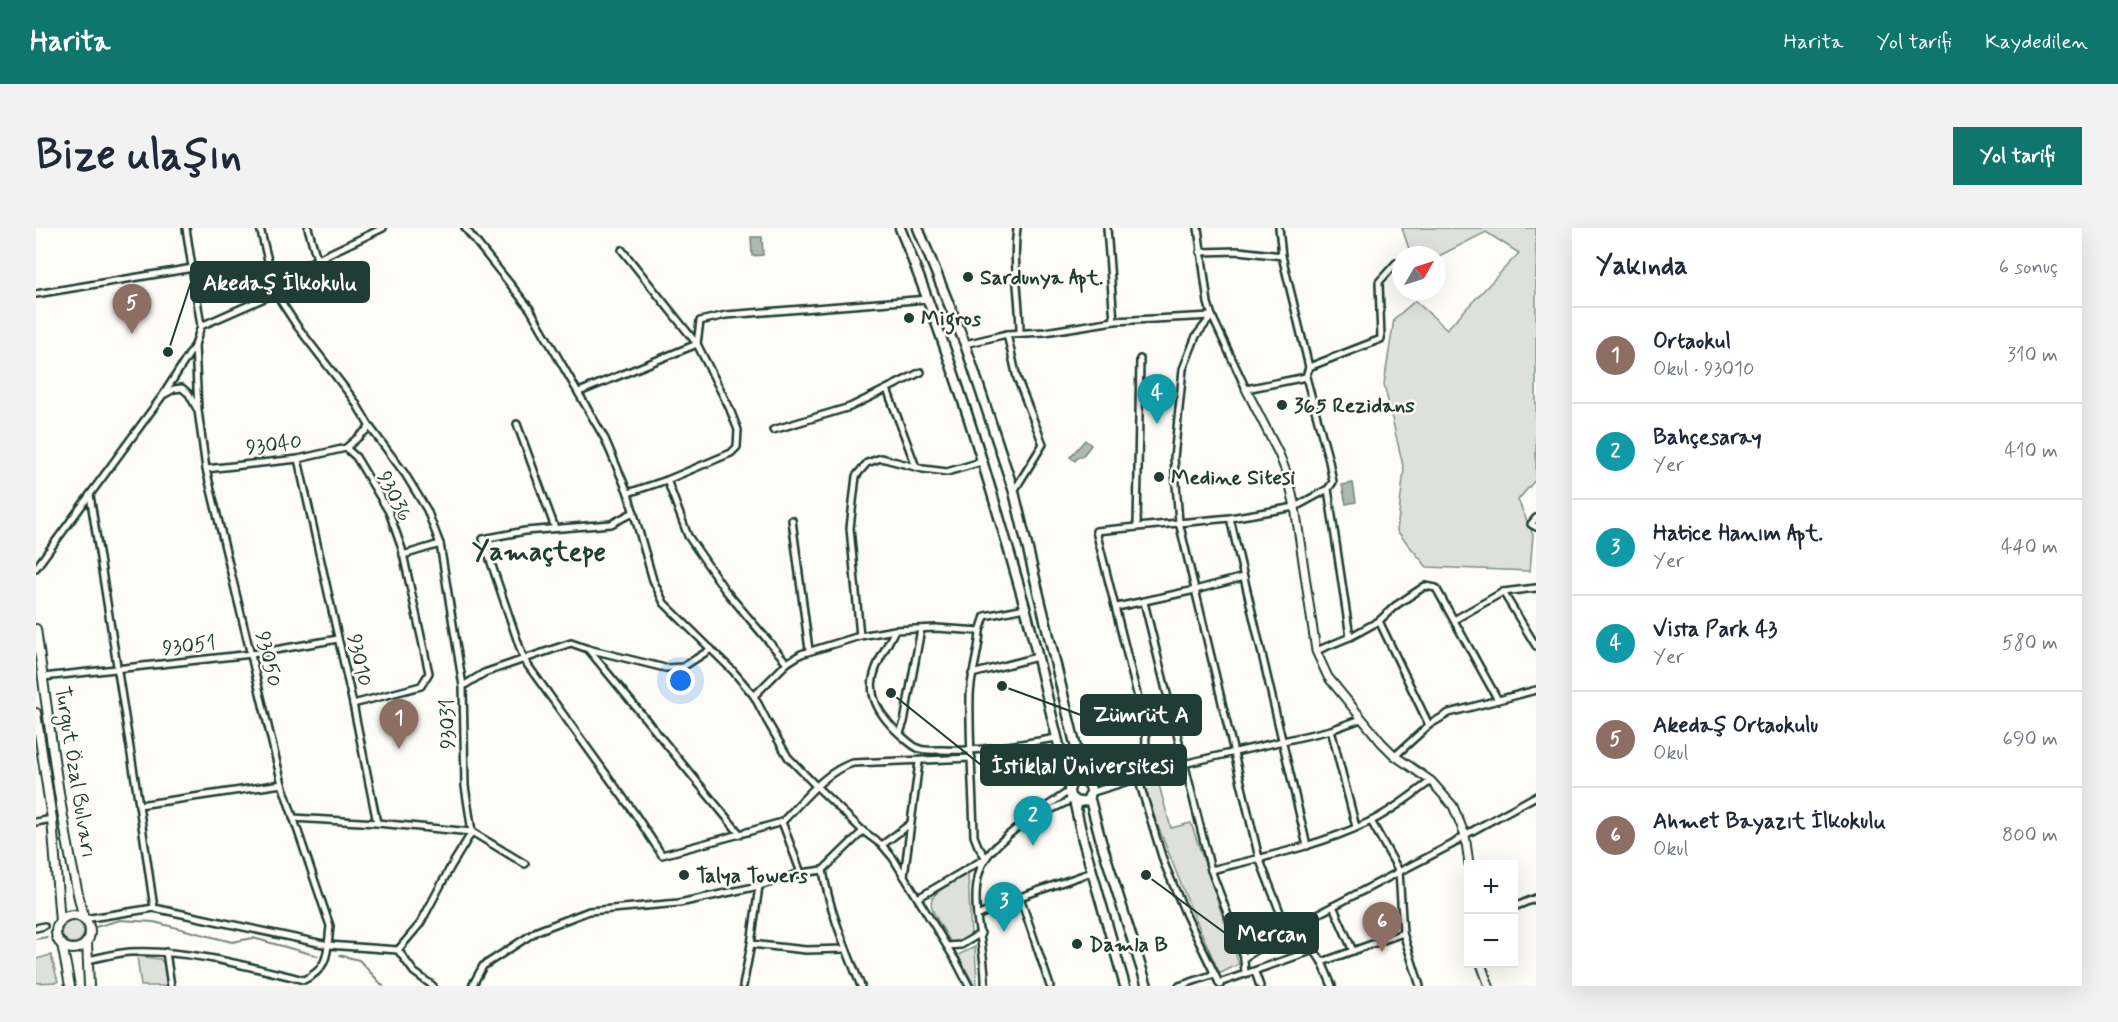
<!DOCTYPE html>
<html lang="tr">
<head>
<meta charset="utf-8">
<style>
	:root { --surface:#fff; --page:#f2f2f3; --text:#1f2937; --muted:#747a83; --line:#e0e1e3; --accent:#0f766e }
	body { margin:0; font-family:Mynerve,sans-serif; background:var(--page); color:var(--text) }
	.controls { position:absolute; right:18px; bottom:18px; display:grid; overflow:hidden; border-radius:0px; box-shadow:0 6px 24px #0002 }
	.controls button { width:54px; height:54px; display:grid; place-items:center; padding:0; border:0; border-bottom:2px solid var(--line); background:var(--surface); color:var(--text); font:30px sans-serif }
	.compass { position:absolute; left:1356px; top:18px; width:54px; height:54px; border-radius:50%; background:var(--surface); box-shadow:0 6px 24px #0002; rotate:51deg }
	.you { position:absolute; left:645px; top:453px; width:21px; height:21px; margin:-15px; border:4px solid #fff; border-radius:50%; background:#1a73e8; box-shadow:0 0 0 9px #1a73e833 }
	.badge { display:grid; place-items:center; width:39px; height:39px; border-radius:50%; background:var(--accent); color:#fff; font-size:20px; font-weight:700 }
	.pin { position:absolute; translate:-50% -50px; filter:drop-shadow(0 2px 3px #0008) }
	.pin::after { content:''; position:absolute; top:32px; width:21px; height:18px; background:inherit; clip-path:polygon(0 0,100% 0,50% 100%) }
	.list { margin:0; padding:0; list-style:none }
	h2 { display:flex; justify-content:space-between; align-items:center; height:78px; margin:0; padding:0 24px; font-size:26px }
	h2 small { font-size:20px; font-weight:400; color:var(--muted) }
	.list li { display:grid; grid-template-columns:39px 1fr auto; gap:18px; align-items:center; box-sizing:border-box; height:96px; padding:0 24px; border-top:2px solid var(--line) }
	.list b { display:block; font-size:22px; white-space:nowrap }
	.list p { margin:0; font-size:20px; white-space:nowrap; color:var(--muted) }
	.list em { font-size:20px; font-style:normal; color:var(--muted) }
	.map { position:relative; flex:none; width:1500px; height:758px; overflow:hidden; border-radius:0px }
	header { display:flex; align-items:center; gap:36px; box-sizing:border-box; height:84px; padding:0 30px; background:var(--accent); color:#fff }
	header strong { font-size:28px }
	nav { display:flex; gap:33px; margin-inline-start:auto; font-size:21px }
	.intro { display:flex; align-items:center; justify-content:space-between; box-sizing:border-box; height:144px; padding:0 36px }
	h1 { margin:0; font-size:42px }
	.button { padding:15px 27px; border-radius:0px; background:var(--accent); color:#fff; font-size:21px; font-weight:700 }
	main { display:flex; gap:36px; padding:0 36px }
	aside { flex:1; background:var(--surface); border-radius:0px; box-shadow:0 6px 24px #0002 }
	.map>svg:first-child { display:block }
</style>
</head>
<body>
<header>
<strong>Harita</strong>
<nav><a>Harita</a><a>Yol tarifi</a><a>Kaydedilen</a></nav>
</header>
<div class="intro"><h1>Bize ulaşın</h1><a class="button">Yol tarifi</a></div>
<main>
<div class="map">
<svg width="1500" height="758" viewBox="0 0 1500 758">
	<rect width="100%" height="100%" fill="#fdfcf7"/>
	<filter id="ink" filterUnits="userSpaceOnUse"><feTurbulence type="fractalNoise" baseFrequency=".0167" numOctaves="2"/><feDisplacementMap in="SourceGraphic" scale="12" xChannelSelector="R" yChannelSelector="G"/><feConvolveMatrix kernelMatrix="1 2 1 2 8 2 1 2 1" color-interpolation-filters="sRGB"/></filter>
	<g filter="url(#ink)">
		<g fill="#dde0db" stroke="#7e8e88" stroke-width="1.5">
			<polygon points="1366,0 1500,0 1500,251 1482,272 1497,307 1494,343 1391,339 1361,303 1368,242 1348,156 1358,91 1379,73 1411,101 1483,25 1450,4 1401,29 1401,27 1375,27"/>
			<polygon points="1121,550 1135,600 1155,595 1203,736 1185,745 1182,742 1152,674 1109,565 1110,556"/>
			<path d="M 932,646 L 935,707 C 930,712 923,717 915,715 C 888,668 884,673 932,646 Z"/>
			<circle cx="37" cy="704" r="11"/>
			<polygon points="939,719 941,756 938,757 922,727"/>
			<polygon points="15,727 22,754 0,755 0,731"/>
			<polygon points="101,728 124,731 128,736 131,758 105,758"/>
		</g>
		<g fill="#aeb8b1" stroke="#75877f" stroke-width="1.5">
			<polygon points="715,9 726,9 727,27 716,28"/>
			<polygon points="1049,212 1055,217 1046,229 1042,229 1039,233 1034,229"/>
			<polygon points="1317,255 1320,274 1310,276 1306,257"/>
		</g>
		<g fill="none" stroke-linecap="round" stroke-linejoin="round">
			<g stroke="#75877f" stroke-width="2">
				<polyline points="56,700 84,692 118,694 196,714 217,710 282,728"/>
				<polyline points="0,711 11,709"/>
				<polyline points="303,727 323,732 347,758"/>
			</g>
			<g stroke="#1f3d34" stroke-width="10">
				<g id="minor">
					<polyline points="272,0 281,31"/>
					<polyline points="429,0 494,81 569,211 592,265 617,352 628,375 697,443 718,468 731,493 752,529 781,559 827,603 846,617 857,630 920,733 933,758"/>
					<path d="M 981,0 C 976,35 984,70 984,105"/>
					<polyline points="1071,0 1078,93"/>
					<polyline points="1162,0 1172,75 1176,88 1210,161 1270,149"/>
					<polyline points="586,22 661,116 693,179 702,202 701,219 695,225 631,252 592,265"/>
					<polyline points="1164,24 1203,23 1246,28"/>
					<polyline points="238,56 265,39 347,0"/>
					<polyline points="0,66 157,40"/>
					<polyline points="1176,88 1160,108 1147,141 1138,230 1143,294 1223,630 1251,702 1278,722 1286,734 1296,758"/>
					<polyline points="165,98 240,65"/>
					<polyline points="971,106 981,150 1007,216 978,263"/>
					<polyline points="661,116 664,93 690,87 892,71"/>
					<polyline points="929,116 971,106 1009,104 1078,93 1176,88"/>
					<polyline points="1273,139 1345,111 1343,54 1360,35"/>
					<polyline points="851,161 880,239"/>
					<polyline points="543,164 661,116"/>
					<polyline points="129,166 138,161 146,160 153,166 161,181"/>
					<polyline points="481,196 519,300"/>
					<polyline points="737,202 814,179 885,144"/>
					<polyline points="310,220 320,229 353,284 366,321 393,445 385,458 317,476"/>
					<polyline points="170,241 262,231 310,220 334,199 318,172 261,98 246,75 240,65 224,0"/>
					<polyline points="631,252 652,308 689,362 751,435"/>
					<polyline points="1292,261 1314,409"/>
					<polyline points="54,267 103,577"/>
					<polyline points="598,284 575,296 489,303 447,311 488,432 599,586 626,627 704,606"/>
					<polyline points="1194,290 1271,618"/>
					<polyline points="1500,290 1495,296 1500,299"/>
					<polyline points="756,292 773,422"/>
					<polyline points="1101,299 1104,131"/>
					<polyline points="367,327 404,316"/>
					<polyline points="0,340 127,167 159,117 165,98 150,0"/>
					<polyline points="1467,364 1500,418"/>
					<polyline points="1108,374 1175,642"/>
					<polyline points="1081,379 1159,362 1208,349"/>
					<path d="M 989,380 L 949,388 L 944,403 L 900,400 L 859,402 C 841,438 822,459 852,494 C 857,500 876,519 884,521 C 890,523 900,522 907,522 C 945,524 983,516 1021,510"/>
					<polyline points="1418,392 1467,364 1500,360"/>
					<polyline points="1343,393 1393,497"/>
					<polyline points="859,402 824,408 814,300 820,248 831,235 845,230 887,241 911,244 945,234"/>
					<polyline points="552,421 704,606 746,594"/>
					<polyline points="1280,423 1314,409 1343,393 1359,378 1389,358 1400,360 1462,472"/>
					<polyline points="936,446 1001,429"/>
					<polyline points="7,449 216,426 302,411"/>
					<polyline points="427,458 448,445 535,415 552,421 629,440 647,439 675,421"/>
					<polyline points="718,468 751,435 765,426 824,408"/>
					<polyline points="1295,502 1320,599"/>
					<polyline points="864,505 868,494 885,401"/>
					<polyline points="1359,528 1393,497 1413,485 1500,462"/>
					<polyline points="1109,548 1110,502 1060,303 1194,290 1259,279 1292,261 1297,254 1293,233 1270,149 1273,139 1246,28 1243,0"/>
					<polyline points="1102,550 1128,635 1150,687 1184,757"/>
					<polyline points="1051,555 1084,553"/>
					<polyline points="1054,565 1147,536 1295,502 1325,491"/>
					<polyline points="1004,587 1037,571"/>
					<polyline points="257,590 341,595 317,476 262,231"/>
					<polyline points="1335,593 1363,643 1367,705 1384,758"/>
					<polyline points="0,594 16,591"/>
					<polyline points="341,595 436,604 489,636"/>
					<polyline points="846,617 874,596"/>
					<path d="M 787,642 C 793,682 810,721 825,758"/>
					<path d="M 765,645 L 746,594 C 766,574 789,543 817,535 L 936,530"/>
					<polyline points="868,648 883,534"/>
					<path d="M 882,670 L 950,630 L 942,618 L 938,608 C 937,561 933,514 934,467 C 935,445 943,425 944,403"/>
					<polyline points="1297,678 1317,723"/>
					<polyline points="1478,679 1500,670"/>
					<polyline points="118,680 103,577 246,556"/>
					<polyline points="941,688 984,669"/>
					<polyline points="48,691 118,680 292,717 362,722 384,696 414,640 436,604 429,558 427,458 404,316 391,282 369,246 334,199"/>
					<polyline points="0,700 8,698"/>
					<polyline points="715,716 770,722 810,721"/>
					<polyline points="911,718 925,717 945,705"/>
					<polyline points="362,722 378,744 397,758"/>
					<polyline points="130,724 135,758"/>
					<polyline points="1208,730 1251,702 1417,616 1429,607 1500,568"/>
					<path d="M 52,732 C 66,729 80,725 94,724 C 153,721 211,738 268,752 C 294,740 291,723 294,698 L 246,556 L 170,241 L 162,182 L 159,117"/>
					<polyline points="1286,734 1367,705"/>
					<polyline points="1219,744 1224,758"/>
					<polyline points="1209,746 1278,722"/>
					<path d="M 1183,755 L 1209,746 L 1208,730 L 1175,642 C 1228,629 1283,618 1333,594 C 1355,584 1375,567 1395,553"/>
					<polyline points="436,758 447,738 501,703 553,683 643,675 723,658 765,645 787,642 827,603"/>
					<polyline points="707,758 715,716 723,658"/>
					<path d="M 949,758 C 950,736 944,711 941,689 C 939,670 939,646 950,630 C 967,606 1008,581 1033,563"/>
					<polyline points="1014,758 984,669 1056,644"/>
					<polyline points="1143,758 1179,746"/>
				</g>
			</g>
			<g stroke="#1f3d34" stroke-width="11">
				<g id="tertiary">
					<polyline points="1210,161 1243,226 1252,249 1259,279 1280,423 1292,449 1345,514 1359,528 1395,553 1417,578 1429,607 1433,636"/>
					<polyline points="1445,736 1453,758"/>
				</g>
			</g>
			<g stroke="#1f3d34" stroke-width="12">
				<g id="secondary">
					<path d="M 0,401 C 14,498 24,596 48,691"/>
					<polyline points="0,485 16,591 24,694"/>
					<circle cx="37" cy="704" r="17"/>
					<polyline points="51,714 53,758"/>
					<polyline points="26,716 34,758"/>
				</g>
			</g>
			<g stroke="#1f3d34" stroke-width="13">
				<g id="primary">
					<path d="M 864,0 C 914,123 953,251 989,379 C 1005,438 1017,499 1034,559"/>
					<polyline points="882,0 929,116 978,264 1048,553"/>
					<circle cx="1044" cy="563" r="11"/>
					<polyline points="1053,568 1065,613 1111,758"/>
					<polyline points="1038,572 1047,612 1089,758"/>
				</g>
			</g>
			<use href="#minor" stroke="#fdfcf7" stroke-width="5"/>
			<use href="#tertiary" stroke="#fdfcf7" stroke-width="7"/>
			<use href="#secondary" stroke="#fdfcf7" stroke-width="8"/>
			<use href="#primary" stroke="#fdfcf7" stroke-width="8"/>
		</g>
	</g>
	<g fill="#1f3d34" stroke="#fdfcf7" stroke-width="2">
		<circle cx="932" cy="49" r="6"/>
		<circle cx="873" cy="90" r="6"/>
		<circle cx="1246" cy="177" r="6"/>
		<circle cx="1123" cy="249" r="6"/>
		<circle cx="648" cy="647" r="6"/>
		<circle cx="1041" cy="716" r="6"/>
	</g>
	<g text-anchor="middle" stroke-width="5" stroke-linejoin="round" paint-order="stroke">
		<g font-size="21" font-weight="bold" fill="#1f3d34" stroke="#fdfcf7" text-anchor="start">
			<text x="944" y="56">Sardunya Apt.</text>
			<text x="885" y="97">Migros</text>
			<text x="1258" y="184">365 Rezidans</text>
			<text x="1135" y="256">Medine Sitesi</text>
			<text x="660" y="654">Talya Towers</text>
			<text x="1053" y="723">Damla B</text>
		</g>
		<g font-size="21" fill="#1f3d34" stroke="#fdfcf7">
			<text transform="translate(238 216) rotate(-7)" y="7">93040</text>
			<text transform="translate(359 268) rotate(63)" y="7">93036</text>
			<text transform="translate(153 417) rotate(-6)" y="7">93051</text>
			<text transform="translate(233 431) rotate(77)" y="7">93050</text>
			<text transform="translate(324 432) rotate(77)" y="7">93010</text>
			<text transform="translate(411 496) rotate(-91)" y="7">93031</text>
			<text transform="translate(40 544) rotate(81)" y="7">Turgut Özal Bulvarı</text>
		</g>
		<g font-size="27" font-weight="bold" fill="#1f3d34" stroke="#fdfcf7">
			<text x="503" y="332">Yamaçtepe</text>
		</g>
	</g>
	<path fill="none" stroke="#1f3d34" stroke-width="2" d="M132 124L155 54M966 458L1045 487M855 465L945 537M1110 647L1189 705"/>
	<g fill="#1f3d34" stroke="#fdfcf7" stroke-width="2">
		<circle cx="132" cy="124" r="6"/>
		<circle cx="966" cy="458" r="6"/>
		<circle cx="855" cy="465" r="6"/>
		<circle cx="1110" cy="647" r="6"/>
	</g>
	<g fill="#1f3d34" stroke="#1f3d34" stroke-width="2">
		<rect x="155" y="34" width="178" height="40" rx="6"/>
		<rect x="1045" y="467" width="120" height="40" rx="6"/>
		<rect x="945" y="517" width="205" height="40" rx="6"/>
		<rect x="1189" y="685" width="93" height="40" rx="6"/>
	</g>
	<g font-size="22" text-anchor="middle" font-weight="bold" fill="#fff">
		<text x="244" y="62">Akedaş İlkokulu</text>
		<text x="1105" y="494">Zümrüt A</text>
		<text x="1047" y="545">İstiklal Üniversitesi</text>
		<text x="1236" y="713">Mercan</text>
	</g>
</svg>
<div class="controls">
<button>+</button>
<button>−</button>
</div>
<svg class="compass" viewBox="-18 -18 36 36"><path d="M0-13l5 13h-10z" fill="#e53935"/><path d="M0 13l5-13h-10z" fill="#747a83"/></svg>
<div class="you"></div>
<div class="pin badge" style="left:363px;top:521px;background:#8d6e63">1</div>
<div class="pin badge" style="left:997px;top:618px;background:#0f9aa8">2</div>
<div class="pin badge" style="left:968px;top:704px;background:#0f9aa8">3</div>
<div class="pin badge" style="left:1121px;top:196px;background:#0f9aa8">4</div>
<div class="pin badge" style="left:96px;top:106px;background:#8d6e63">5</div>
<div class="pin badge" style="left:1346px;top:724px;background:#8d6e63">6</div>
</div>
<aside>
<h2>Yakında<small>6 sonuç</small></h2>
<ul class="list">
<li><span class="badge" style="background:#8d6e63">1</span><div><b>Ortaokul</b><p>Okul · 93010</p></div><em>310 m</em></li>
<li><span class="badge" style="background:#0f9aa8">2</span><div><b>Bahçesaray</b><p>Yer</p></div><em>410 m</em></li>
<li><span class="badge" style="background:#0f9aa8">3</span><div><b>Hatice Hanım Apt.</b><p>Yer</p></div><em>440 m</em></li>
<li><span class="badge" style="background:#0f9aa8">4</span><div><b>Vista Park 43</b><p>Yer</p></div><em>580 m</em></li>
<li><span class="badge" style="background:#8d6e63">5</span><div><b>Akedaş Ortaokulu</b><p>Okul</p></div><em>690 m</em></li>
<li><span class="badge" style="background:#8d6e63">6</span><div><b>Ahmet Bayazıt İlkokulu</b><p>Okul</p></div><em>800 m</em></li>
</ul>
</aside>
</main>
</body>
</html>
